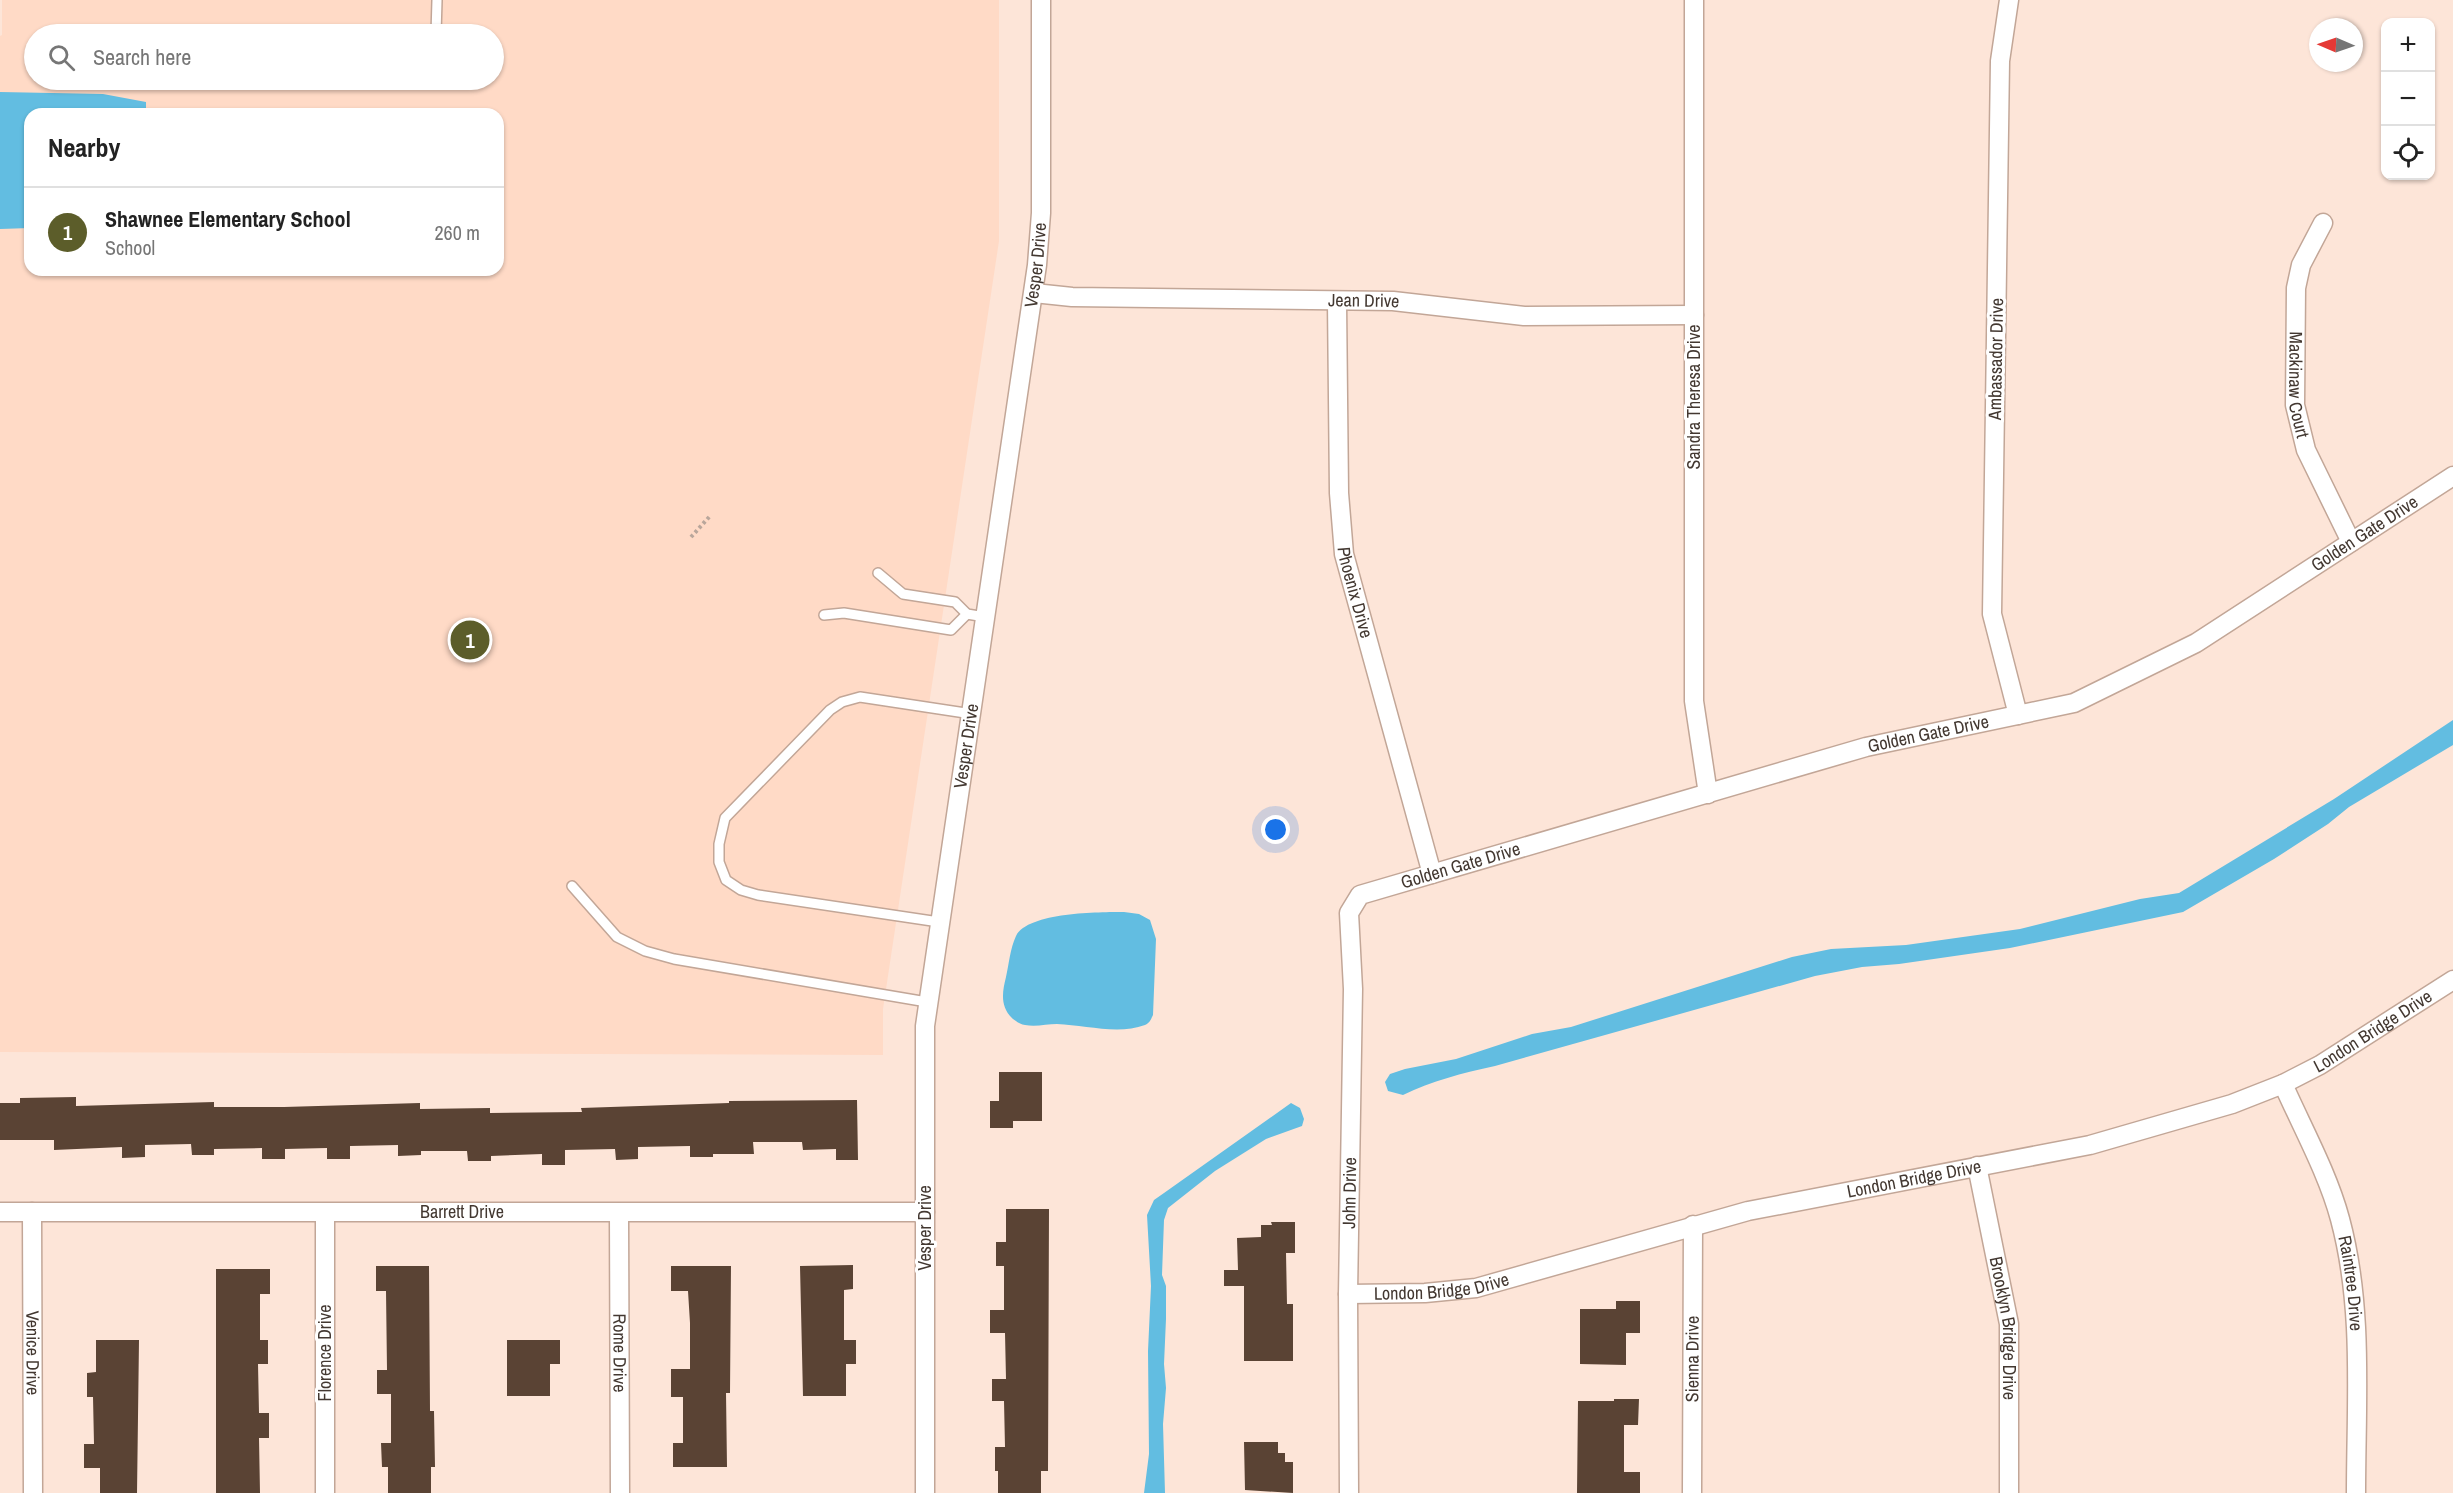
<!DOCTYPE html>
<html lang="en">
<head>
<meta charset="utf-8">
<style>
	:root { --surface:#fff; --page:#f6f6f6; --text:#222; --muted:#767676; --line:#e0e0e0; --accent:#5c5d2a }
	body { margin:0; font-family:"Archivo Narrow",sans-serif; background:var(--page); color:var(--text) }
	.controls { position:absolute; right:18px; top:18px; display:grid; overflow:hidden; border-radius:12px; box-shadow:0 2px 4px #0004 }
	.controls button { width:54px; height:54px; display:grid; place-items:center; padding:0; border:0; border-bottom:2px solid var(--line); background:var(--surface); color:var(--text); font:30px sans-serif }
	.compass { position:absolute; left:2309px; top:18px; width:54px; height:54px; border-radius:50%; background:var(--surface); box-shadow:0 2px 4px #0004; rotate:272deg }
	.you { position:absolute; left:1276px; top:830px; width:21px; height:21px; margin:-15px; border:4px solid #fff; border-radius:50%; background:#1a73e8; box-shadow:0 0 0 9px #1a73e833 }
	.badge { display:grid; place-items:center; width:39px; height:39px; border-radius:50%; background:var(--accent); color:#fff; font-size:20px; font-weight:700 }
	.pin { position:absolute; translate:-50% -50%; border:3px solid #fff; box-shadow:0 2px 6px #0006 }
	.list { margin:0; padding:0; list-style:none }
	h2 { display:flex; justify-content:space-between; align-items:center; height:78px; margin:0; padding:0 24px; font-size:26px }
	h2 small { font-size:20px; font-weight:400; color:var(--muted) }
	.list li { display:grid; grid-template-columns:39px 1fr auto; gap:18px; align-items:center; box-sizing:border-box; height:90px; padding:0 24px; border-top:2px solid var(--line) }
	.list b { display:block; font-size:22px; white-space:nowrap }
	.list p { margin:0; font-size:20px; white-space:nowrap; color:var(--muted) }
	.list em { font-size:20px; font-style:normal; color:var(--muted) }
	.icon { flex:none; width:33px; height:33px; fill:none; stroke:currentColor; stroke-width:2; stroke-linecap:round; stroke-linejoin:round }
	.map { position:relative; flex:none; width:2453px; height:1493px; overflow:hidden }
	.search { position:absolute; background:var(--surface); box-shadow:0 2px 4px #0004; left:24px; top:24px; width:480px; height:66px; display:flex; align-items:center; gap:15px; box-sizing:border-box; padding:0 21px; border-radius:33px; color:var(--muted); font-size:22px }
	.panel { position:absolute; background:var(--surface); box-shadow:0 2px 4px #0004; left:24px; top:108px; width:480px; height:168px; border-radius:18px }
	.map>svg:first-child { display:block }
</style>
</head>
<body>
<div class="map">
<svg width="2453" height="1493" viewBox="0 0 2453 1493">
	<rect width="100%" height="100%" fill="#fde5d8"/>
	<path fill="#ffdac6" fill-rule="evenodd" d="M 2,0 L 999,0 L 999,241 L 883,1009 L 883,1055 L 0,1052 L 0,36 L 2,35 ZM 34,34 L 494,34 L 494,80 L 34,80 ZM 30,114 L 498,114 L 498,270 L 30,270 Z"/>
	<g fill="#62bde1">
		<polygon points="0,92 103,94 146,102 146,114 30,114 30,228 0,229"/>
		<path d="M 2453,720 L 2453,745 L 2349,807 L 2328,824 L 2274,859 L 2183,912 L 2010,948 L 1899,964 L 1862,967 L 1815,976 L 1495,1066 C 1462,1073 1432,1081 1403,1095 L 1388,1091 L 1385,1082 L 1390,1074 L 1405,1069 L 1456,1059 L 1532,1034 L 1571,1027 L 1792,957 L 1831,949 L 1906,945 L 2020,929 L 2140,899 L 2179,893 L 2334,799 Z"/>
		<path d="M 1124,912 L 1139,914 L 1150,920 L 1156,939 L 1153,1015 C 1151,1019 1150,1023 1145,1025 C 1118,1035 1085,1025 1057,1024 C 1047,1024 1036,1027 1025,1025 C 1020,1024 1017,1022 1013,1019 C 1000,1007 1002,993 1006,977 C 1009,964 1010,949 1016,936 C 1028,912 1100,912 1124,912 Z"/>
		<polygon points="1291,1103 1300,1108 1304,1119 1302,1126 1266,1139 1215,1171 1168,1208 1164,1220 1162,1275 1166,1286 1166,1319 1164,1364 1166,1388 1163,1424 1165,1493 1144,1493 1149,1454 1148,1351 1151,1286 1147,1215 1154,1200 1164,1193"/>
	</g>
	<g fill="#5a4334">
		<polygon points="999,1072 1042,1072 1042,1121 1013,1121 1013,1128 990,1128 990,1101 999,1101"/>
		<polygon points="76,1097 76,1106 214,1102 214,1107 284,1107 420,1103 420,1109 490,1108 490,1113 582,1112 581,1108 729,1103 729,1101 857,1100 858,1160 836,1160 836,1149 803,1150 802,1142 753,1142 754,1154 713,1154 713,1157 690,1157 690,1146 638,1147 638,1159 616,1160 615,1149 565,1150 565,1165 542,1165 542,1154 491,1156 491,1161 468,1161 467,1151 421,1151 421,1155 398,1156 398,1145 350,1146 350,1159 327,1159 327,1148 285,1149 285,1159 262,1159 262,1148 214,1149 214,1155 192,1155 191,1144 145,1145 145,1157 122,1158 122,1147 54,1150 54,1140 0,1140 0,1103 20,1103 20,1098"/>
		<polygon points="1006,1209 1049,1209 1048,1471 1041,1471 1041,1493 998,1493 998,1471 995,1471 995,1447 1005,1447 1004,1401 992,1401 992,1379 1006,1379 1005,1333 990,1333 990,1310 1004,1310 1004,1266 996,1266 996,1242 1006,1242"/>
		<polygon points="1271,1222 1295,1222 1295,1253 1286,1253 1287,1304 1293,1304 1293,1361 1244,1361 1244,1286 1224,1286 1224,1270 1238,1270 1237,1238 1261,1237 1261,1225 1272,1225"/>
		<polygon points="853,1265 853,1289 844,1290 844,1340 856,1340 856,1364 846,1364 846,1396 803,1396 800,1266"/>
		<polygon points="376,1266 429,1266 430,1411 434,1411 435,1467 431,1467 431,1493 388,1493 388,1467 382,1467 381,1443 391,1443 391,1394 377,1394 377,1370 387,1370 386,1291 376,1291"/>
		<polygon points="671,1266 731,1266 730,1393 726,1393 727,1467 673,1467 673,1443 683,1443 683,1397 671,1397 671,1369 690,1369 690,1323 688,1291 671,1291"/>
		<polygon points="216,1269 270,1269 270,1294 260,1294 260,1340 268,1340 268,1364 258,1364 259,1413 269,1413 269,1438 259,1438 260,1493 216,1493"/>
		<polygon points="1616,1301 1640,1301 1640,1333 1626,1333 1626,1365 1580,1364 1580,1309 1616,1309"/>
		<polygon points="96,1340 139,1340 137,1493 100,1493 100,1468 84,1468 84,1444 94,1444 93,1397 87,1397 87,1373 96,1372"/>
		<polygon points="507,1340 560,1340 560,1364 550,1364 550,1396 507,1396"/>
		<polygon points="1614,1399 1639,1399 1638,1425 1624,1425 1624,1472 1640,1472 1640,1493 1577,1493 1578,1401 1614,1401"/>
		<polygon points="1244,1442 1278,1442 1278,1453 1285,1453 1285,1462 1293,1462 1293,1493 1245,1490"/>
	</g>
	<g fill="none" stroke-linecap="round" stroke-linejoin="round">
		<g stroke="#c2a697" stroke-width="12">
			<g id="service">
				<polyline points="436,34 437,0"/>
				<polyline points="435,83 435,80"/>
				<polyline points="878,573 903,594 955,602 967,614 985,617"/>
				<polyline points="824,615 844,613 951,630 967,614"/>
				<polyline points="572,886 617,937 645,951 674,959 927,1002"/>
				<polyline points="939,922 758,895 741,890 726,880 719,862 719,844 725,818 830,710 842,702 860,697 972,714"/>
			</g>
		</g>
		<g stroke="#c2a697" stroke-width="21">
			<g id="minor">
				<polyline points="1694,0 1694,701 1708,794"/>
				<polyline points="2009,0 2000,61 1992,614 2018,715"/>
				<path id="s1" d="M 2323,223 L 2301,265 L 2296,288 L 2295,405 L 2306,450 L 2351,542"/>
				<path id="s2" d="M 1034,293 L 1072,297 L 1393,301 L 1524,316 L 1694,315"/>
				<path id="s3" d="M 1337,302 L 1339,493 L 1344,554 L 1432,874"/>
				<path id="s4" d="M 2283,1084 C 2302,1127 2328,1174 2340,1219 C 2364,1308 2356,1402 2356,1493"/>
				<path id="s5" d="M 1977,1166 L 2009,1324 L 2009,1493"/>
				<path id="s6" d="M 0,1212 L 925,1212"/>
				<path id="s7" d="M 32,1212 L 33,1493"/>
				<polyline points="325,1213 325,1493"/>
				<path id="s8" d="M 619,1213 L 620,1493"/>
				<path id="s9" d="M 1348,1294 L 1425,1293 L 1476,1288 L 1748,1211 L 2090,1145 L 2232,1104 L 2283,1084 L 2320,1065 L 2453,980"/>
				<path id="s10" d="M 925,1493 L 925,1026 L 1037,265 L 1041,213 L 1041,0"/>
				<path id="s11" d="M 1349,1493 L 1348,1294 L 1353,989 L 1349,913 L 1360,895 L 1866,747 L 2074,703 L 2196,643 L 2453,476"/>
				<path id="s12" d="M 1692,1493 L 1693,1225"/>
			</g>
		</g>
		<polyline stroke="#b9a69b" stroke-width="4" stroke-dasharray="3 3" stroke-linecap="butt" points="691,537 711,515"/>
		<use href="#service" stroke="#fff" stroke-width="9"/>
		<use href="#minor" stroke="#fff" stroke-width="18"/>
	</g>
	<g text-anchor="middle" stroke-width="6" stroke-linejoin="round" paint-order="stroke">
		<g font-size="18" fill="#433831" stroke="#fff">
			<text dy="6" stroke="none"><textPath href="#s10" startOffset="1236">Vesper Drive</textPath></text>
			<text dy="6" stroke="none"><textPath href="#s2" startOffset="330">Jean Drive</textPath></text>
			<text transform="translate(1996 359) rotate(-89)" y="6">Ambassador Drive</text>
			<text dy="6" stroke="none"><textPath href="#s1" startOffset="168">Mackinaw Court</textPath></text>
			<text transform="translate(1694 397) rotate(-90)" y="6">Sandra Theresa Drive</text>
			<text dy="6" stroke="none"><textPath href="#s11" startOffset="1678">Golden Gate Drive</textPath></text>
			<text dy="6" stroke="none"><textPath href="#s3" startOffset="292">Phoenix Drive</textPath></text>
			<text dy="6" stroke="none"><textPath href="#s11" startOffset="1192">Golden Gate Drive</textPath></text>
			<text dy="6" stroke="none"><textPath href="#s10" startOffset="750">Vesper Drive</textPath></text>
			<text dy="6" stroke="none"><textPath href="#s11" startOffset="706">Golden Gate Drive</textPath></text>
			<text dy="6" stroke="none"><textPath href="#s9" startOffset="1066">London Bridge Drive</textPath></text>
			<text dy="6" stroke="none"><textPath href="#s9" startOffset="580">London Bridge Drive</textPath></text>
			<text dy="6" stroke="none"><textPath href="#s11" startOffset="300">John Drive</textPath></text>
			<text dy="6" stroke="none"><textPath href="#s6" startOffset="462">Barrett Drive</textPath></text>
			<text transform="translate(925 1228) rotate(-90)" y="6">Vesper Drive</text>
			<text dy="6" stroke="none"><textPath href="#s4" startOffset="212">Raintree Drive</textPath></text>
			<text dy="6" stroke="none"><textPath href="#s9" startOffset="94">London Bridge Drive</textPath></text>
			<text dy="6" stroke="none"><textPath href="#s5" startOffset="165">Brooklyn Bridge Drive</textPath></text>
			<text dy="6" stroke="none"><textPath href="#s7" startOffset="141">Venice Drive</textPath></text>
			<text transform="translate(325 1353) rotate(-90)" y="6">Florence Drive</text>
			<text dy="6" stroke="none"><textPath href="#s8" startOffset="140">Rome Drive</textPath></text>
			<text dy="6" stroke="none"><textPath href="#s12" startOffset="134">Sienna Drive</textPath></text>
		</g>
	</g>
</svg>
<div class="controls">
<button>+</button>
<button>−</button>
<button><svg class="icon" aria-label="locate" viewBox="0 0 24 24"><circle cx="12" cy="12" r="6"/><path d="M12 2v4M12 18v4M2 12h4M18 12h4"/></svg></button>
</div>
<svg class="compass" viewBox="-18 -18 36 36"><path d="M0-13l5 13h-10z" fill="#e53935"/><path d="M0 13l5-13h-10z" fill="#767676"/></svg>
<div class="you"></div>
<div class="pin badge" style="left:470px;top:640px">1</div>
<div class="search"><svg class="icon" aria-label="search" viewBox="0 0 24 24"><circle cx="10" cy="10" r="6"/><path d="M15 15l6 6"/></svg>Search here</div>
<section class="panel">
<h2>Nearby<small></small></h2>
<ul class="list">
<li><span class="badge">1</span><div><b>Shawnee Elementary School</b><p>School</p></div><em>260 m</em></li>
</ul>
</section>
</div>
</body>
</html>
